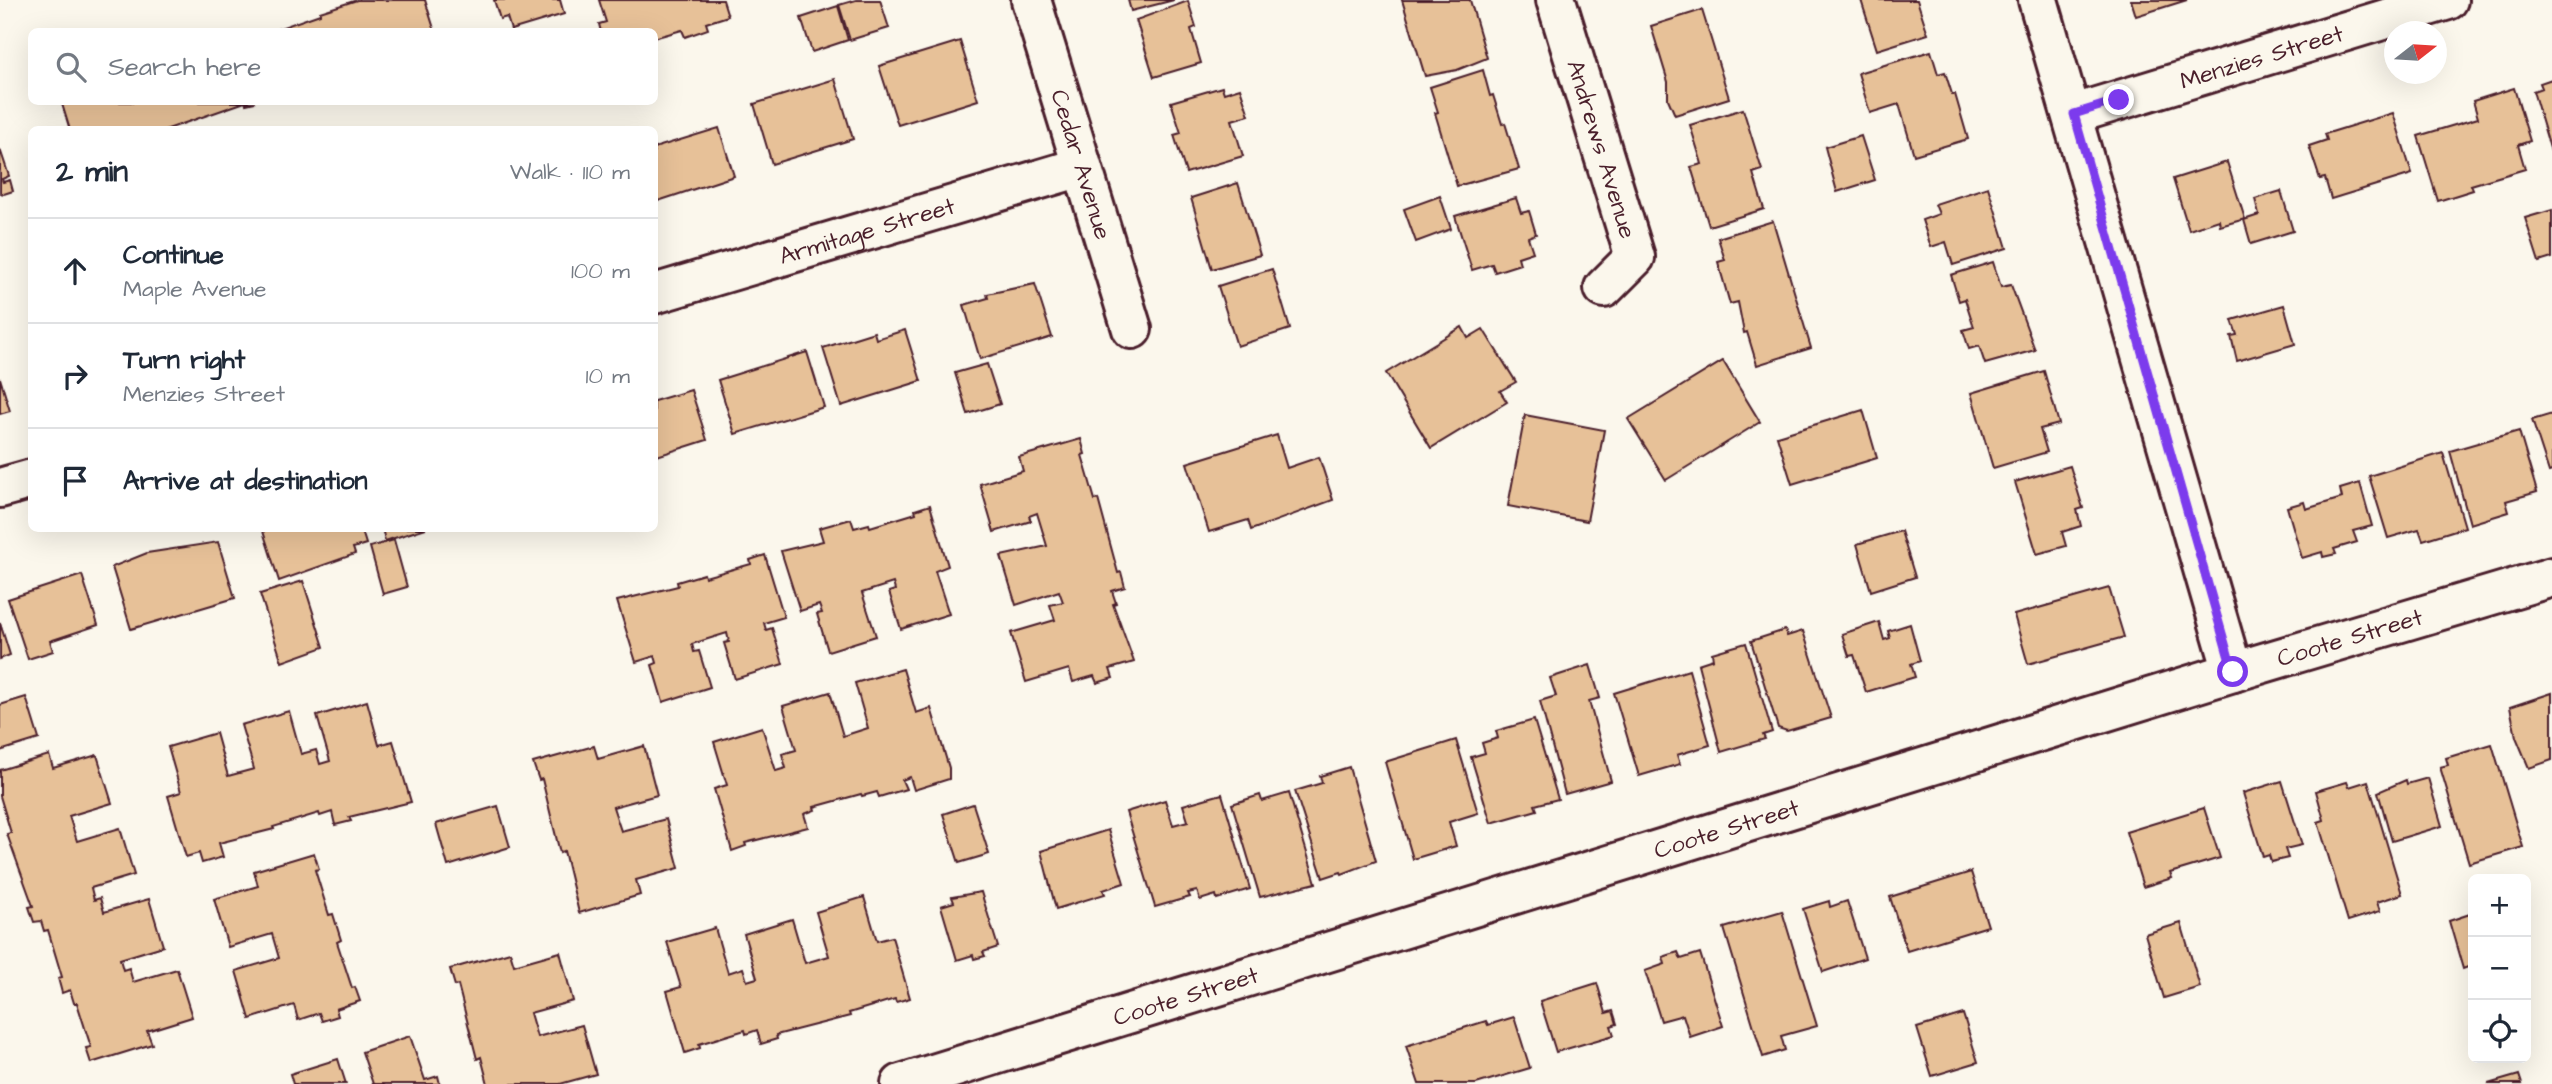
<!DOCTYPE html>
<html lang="en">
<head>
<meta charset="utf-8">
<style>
	:root { --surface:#fff; --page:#f2f2f3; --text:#1f2937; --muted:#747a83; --line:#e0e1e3 }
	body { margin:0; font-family:"Architects Daughter",sans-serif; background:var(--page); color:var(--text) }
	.controls { position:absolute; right:21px; bottom:21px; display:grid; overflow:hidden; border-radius:10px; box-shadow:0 7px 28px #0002 }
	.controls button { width:63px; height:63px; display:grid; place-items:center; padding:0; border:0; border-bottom:2px solid var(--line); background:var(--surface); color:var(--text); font:35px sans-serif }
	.compass { position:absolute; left:2384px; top:21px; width:63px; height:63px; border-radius:50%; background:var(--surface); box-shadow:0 7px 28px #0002; rotate:73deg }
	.stop { position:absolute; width:21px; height:21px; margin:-16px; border:5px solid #7c3aed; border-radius:50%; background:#fff }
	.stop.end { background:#7c3aed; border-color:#fff; box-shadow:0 2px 7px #0008 }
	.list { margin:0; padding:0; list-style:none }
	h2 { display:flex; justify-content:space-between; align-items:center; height:91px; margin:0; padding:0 28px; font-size:30px }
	h2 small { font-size:23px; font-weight:400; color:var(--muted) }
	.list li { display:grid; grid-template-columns:46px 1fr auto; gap:21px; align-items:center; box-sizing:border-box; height:105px; padding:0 28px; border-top:2px solid var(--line) }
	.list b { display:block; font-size:26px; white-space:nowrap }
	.list p { margin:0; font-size:23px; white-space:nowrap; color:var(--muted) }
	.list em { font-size:23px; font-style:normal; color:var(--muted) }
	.icon { flex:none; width:38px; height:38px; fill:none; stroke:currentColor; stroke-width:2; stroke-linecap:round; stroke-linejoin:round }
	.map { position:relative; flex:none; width:2552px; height:1084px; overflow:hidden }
	.search { position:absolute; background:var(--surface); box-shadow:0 7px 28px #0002; left:28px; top:28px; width:630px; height:77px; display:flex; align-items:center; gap:18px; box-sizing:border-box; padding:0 24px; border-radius:10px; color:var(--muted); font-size:26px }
	.panel { position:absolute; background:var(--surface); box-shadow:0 7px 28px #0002; left:28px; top:126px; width:630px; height:406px; border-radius:10px }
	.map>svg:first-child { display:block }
</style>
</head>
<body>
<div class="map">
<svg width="2552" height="1084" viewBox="0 0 2552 1084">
	<rect width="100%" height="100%" fill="#fbf7ec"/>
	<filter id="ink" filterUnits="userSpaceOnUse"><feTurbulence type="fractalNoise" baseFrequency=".0143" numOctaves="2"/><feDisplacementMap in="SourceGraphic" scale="14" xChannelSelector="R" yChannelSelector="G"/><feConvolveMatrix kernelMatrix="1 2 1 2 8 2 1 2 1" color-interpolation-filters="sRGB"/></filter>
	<g filter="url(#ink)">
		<g fill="#e7c198" stroke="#4a1f2b" stroke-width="2">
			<polygon points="357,0 425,0 435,32 278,32 277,29 320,14 320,12"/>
			<polygon points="494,0 560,0 564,14 511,30 507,17 500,19"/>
			<polygon points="599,0 723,0 728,16 706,23 708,29 685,37 682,30 654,38 654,32 601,32 599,24 606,22"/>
			<polygon points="856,0 880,0 889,28 850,40 839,5"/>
			<polygon points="1128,0 1174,0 1131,11"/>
			<polygon points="1402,0 1470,0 1487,58 1457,70 1425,76"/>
			<polygon points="1861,0 1917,0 1928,34 1877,50"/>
			<polygon points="2131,0 2187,0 2136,16"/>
			<polygon points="1188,1 1196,27 1191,29 1201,63 1154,77 1136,20"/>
			<polygon points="838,6 848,40 812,52 801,18"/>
			<polygon points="1702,10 1729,98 1675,115 1668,99 1668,82 1651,26"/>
			<polygon points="960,41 978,100 898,125 879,66"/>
			<polygon points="1931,51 1938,74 1945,72 1952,94 1955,94 1968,139 1914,155 1899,104 1870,113 1858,73"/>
			<polygon points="1483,70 1490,96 1493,95 1502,124 1505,123 1519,169 1457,186 1435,113 1438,112 1430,87"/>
			<polygon points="835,79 853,139 772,164 754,104"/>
			<polygon points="2552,79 2552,155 2533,91 2542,88 2540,83"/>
			<polygon points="1222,87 1224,93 1240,88 1249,115 1232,120 1243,156 1186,173 1174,135 1181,133 1171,102"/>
			<polygon points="2514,88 2530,141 2518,145 2525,169 2471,185 2473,190 2438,201 2418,136 2478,118 2473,101"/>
			<polygon points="69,102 255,102 246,104 245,102 165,130 70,130 62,104"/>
			<polygon points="1743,109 1762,170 1753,173 1764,209 1709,226 1691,167 1702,164 1690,125"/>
			<polygon points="2393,113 2412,174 2331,199 2325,178 2320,179 2309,146 2327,140 2325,134"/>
			<polygon points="719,128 734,176 658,201 654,191 654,148"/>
			<polygon points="1861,136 1875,180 1837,192 1825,147"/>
			<polygon points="0,149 9,176 2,179 3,182 10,180 13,191 4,194 0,193"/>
			<polygon points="2227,162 2245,219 2220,226 2219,220 2189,230 2173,179"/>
			<polygon points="1238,183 1260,255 1212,269 1191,198"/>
			<polygon points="1988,187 2007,248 1953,265 1946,242 1931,247 1922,220 1939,214 1935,204"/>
			<polygon points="2281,191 2293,231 2251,244 2244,220 2259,215 2255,199"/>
			<polygon points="1440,196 1451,229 1416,242 1404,209"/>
			<polygon points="1516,198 1521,213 1529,211 1536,234 1528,237 1533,252 1518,257 1520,264 1495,272 1492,264 1472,270 1455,216"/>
			<polygon points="2552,210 2552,258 2539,262 2525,218"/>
			<polygon points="1773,221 1811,348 1757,365 1747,332 1744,333 1738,302 1730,304 1718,262 1725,260 1718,238"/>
			<polygon points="1993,262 2001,287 2011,285 2035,350 1985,364 1979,346 1969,349 1963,330 1974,327 1965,299 1959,301 1951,275"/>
			<polygon points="1272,269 1290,329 1237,346 1218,286"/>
			<polygon points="1035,284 1052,337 980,359 964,305 988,298 987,294"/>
			<polygon points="2284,305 2295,344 2237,361 2231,336 2237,335 2232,320"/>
			<polygon points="1462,327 1468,338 1483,329 1516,382 1500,391 1507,402 1431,448 1386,373"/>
			<polygon points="905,330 921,381 841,406 823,348 874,332 876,339"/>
			<polygon points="807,352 824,407 735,434 718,380"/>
			<polygon points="1723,361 1760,422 1666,480 1628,419"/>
			<polygon points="987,364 1000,404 968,414 955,373"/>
			<polygon points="2044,371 2059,424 2040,429 2047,452 1993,468 1971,393"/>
			<polygon points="0,378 10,411 0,414"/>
			<polygon points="691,390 707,440 654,457 654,401"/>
			<polygon points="1863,410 1877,458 1792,484 1777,436"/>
			<polygon points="2552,414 2552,471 2549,472 2532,420"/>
			<polygon points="1525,415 1604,430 1587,521 1508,506"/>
			<polygon points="2519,431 2537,492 2506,501 2509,512 2470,524 2450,451"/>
			<polygon points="1277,435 1287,468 1319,457 1333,500 1251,530 1248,520 1209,532 1187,463"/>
			<polygon points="1081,439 1085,454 1082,455 1095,500 1098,499 1118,573 1121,572 1125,587 1112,591 1116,603 1113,604 1134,662 1110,669 1113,678 1097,683 1094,676 1073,682 1069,669 1026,682 1011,633 1055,620 1050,605 1063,602 1059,591 1016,605 1001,556 1047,546 1037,513 1029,516 1031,521 994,532 980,484 1023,471 1019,457"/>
			<polygon points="2443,453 2465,527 2423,540 2419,529 2388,538 2369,476"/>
			<polygon points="2070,466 2083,508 2077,510 2081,526 2062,532 2066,546 2037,554 2015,482"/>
			<polygon points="2360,483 2372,526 2353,531 2357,542 2334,549 2336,554 2323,557 2322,552 2302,558 2287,507 2304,502 2306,509 2342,498 2340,489"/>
			<polygon points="930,505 948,566 935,571 949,614 901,629 889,592 895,590 893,583 862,593 876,636 828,651 817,614 822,613 819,605 800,611 781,551 823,541 819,528 851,519 854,528 869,524 870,527 916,513 915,510"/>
			<polygon points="262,528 361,528 366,544 353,548 355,554 279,581"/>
			<polygon points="382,528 426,528 385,541"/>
			<polygon points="1901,531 1915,577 1871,591 1857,544"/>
			<polygon points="394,540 407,587 383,594 370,547"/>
			<polygon points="218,542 235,598 131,629 112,567 147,553"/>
			<polygon points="765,555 784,617 764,623 766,630 772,628 783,664 735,679 724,643 729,642 727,633 692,644 694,652 699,651 710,687 663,702 652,665 657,663 655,656 636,662 617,601 678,586 677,582 704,574 705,577 751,564 750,560"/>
			<polygon points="82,575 98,625 50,641 53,651 28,659 8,599"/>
			<polygon points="303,581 324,647 282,662 260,594"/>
			<polygon points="2109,588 2124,637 2028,664 2014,615"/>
			<polygon points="1879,622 1884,640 1890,638 1888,631 1910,624 1920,661 1911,664 1915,677 1866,692 1854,655 1849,656 1842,634"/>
			<polygon points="0,623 10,655 0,659"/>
			<polygon points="1785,630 1787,636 1803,631 1831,718 1787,731 1778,728 1751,641"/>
			<polygon points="1746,643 1772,732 1763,735 1765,739 1721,752 1698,664 1713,659 1712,653"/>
			<polygon points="1590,665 1600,698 1589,701 1611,781 1565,794 1540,701 1556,696 1550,678"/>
			<polygon points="903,669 916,713 931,708 949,768 949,779 914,790 910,777 902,780 906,789 879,797 877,792 862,796 861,794 814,807 815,810 804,814 808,827 745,843 746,846 732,851 714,789 727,785 714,742 762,727 776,771 786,768 782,754 796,750 783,706 830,692 843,736 868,728 855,683"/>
			<polygon points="1689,670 1710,745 1677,755 1680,764 1639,776 1614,693"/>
			<polygon points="2552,693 2552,760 2529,768 2516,737 2510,707"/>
			<polygon points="26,697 39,739 0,751 0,705"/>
			<polygon points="367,701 379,745 393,741 411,802 349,817 351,821 335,825 332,812 320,816 319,813 273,827 274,829 219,843 223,857 202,863 199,853 186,857 168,796 181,792 168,747 216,733 228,776 254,769 241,725 289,711 301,754 316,750 320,764 330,761 317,716"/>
			<polygon points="1534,720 1558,799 1535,805 1537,810 1491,823 1471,757 1485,753 1482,743 1498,738 1496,731"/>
			<polygon points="1456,740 1478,813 1449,822 1456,846 1413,859 1385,762"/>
			<polygon points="2492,744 2523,847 2469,863 2440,767 2448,765 2446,758"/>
			<polygon points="594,746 598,759 644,746 657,795 613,807 621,831 666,819 679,868 636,880 640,895 579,913 564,851 560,853 542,779 539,780 533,763"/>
			<polygon points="49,755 53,768 97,755 112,803 69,816 77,841 120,828 134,875 91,888 94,900 100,898 104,912 149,899 163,946 120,959 123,970 129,968 133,982 177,969 192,1017 147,1031 152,1044 91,1063 86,1048 91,1047 77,1003 74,1003 70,990 62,993 58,978 62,977 48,930 44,931 41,921 34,922 29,907 33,906 7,834 11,833 0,796 0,770"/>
			<polygon points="1349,767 1376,861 1342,874 1341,872 1323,878 1295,791 1322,783 1320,776"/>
			<polygon points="2428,778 2442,826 2392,841 2378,792 2406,780 2407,784"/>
			<polygon points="2282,781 2302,845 2285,849 2288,858 2271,862 2269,855 2263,857 2243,793"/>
			<polygon points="2368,781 2402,894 2377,902 2380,911 2348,921 2318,822 2324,820 2316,791 2347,782 2349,787"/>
			<polygon points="1289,793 1316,883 1260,897 1232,804 1260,795 1262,801"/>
			<polygon points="1222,794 1250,889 1217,899 1216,895 1200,900 1197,891 1188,893 1190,897 1155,907 1126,812 1165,800 1173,825 1188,821 1183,805"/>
			<polygon points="973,804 989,854 959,863 943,814"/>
			<polygon points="498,806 510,847 448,866 436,824"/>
			<polygon points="2204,808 2220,858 2170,873 2172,878 2143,887 2126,832"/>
			<polygon points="1108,830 1124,883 1103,890 1105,894 1056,909 1041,851"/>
			<polygon points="314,853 319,869 315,870 329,915 333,914 341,940 337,942 352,988 355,987 360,1001 336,1009 338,1016 322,1021 319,1013 298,1020 294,1005 250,1019 236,971 279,958 272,934 228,947 214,899 258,886 254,871"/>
			<polygon points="1971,872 1988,926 1907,951 1890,897"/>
			<polygon points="981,892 998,947 983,952 985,956 974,959 973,955 957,960 941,906 954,902 952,897"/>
			<polygon points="864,897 877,941 892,937 910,998 896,1002 895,999 849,1013 850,1016 776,1035 777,1039 761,1044 757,1030 746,1034 745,1030 699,1044 700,1048 685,1053 667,991 681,987 667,942 715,928 728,973 743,968 747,981 757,978 744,934 792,919 805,963 829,956 816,912"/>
			<polygon points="1829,901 1830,907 1847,901 1865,958 1823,972 1803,909"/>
			<polygon points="1782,911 1817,1026 1781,1036 1785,1050 1763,1057 1724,928"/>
			<polygon points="2473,913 2473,965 2463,969 2449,921"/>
			<polygon points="2181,923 2200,987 2164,998 2145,934"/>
			<polygon points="510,952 514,965 560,952 573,1001 530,1013 537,1037 582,1025 596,1074 560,1084 488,1084 481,1057 477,1059 458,985 455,986 450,969"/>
			<polygon points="1678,952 1681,959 1700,953 1723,1026 1690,1037 1683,1015 1661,1021 1645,971 1665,964 1663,957"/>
			<polygon points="1597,983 1606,1013 1613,1011 1617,1024 1611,1026 1614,1035 1556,1052 1540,1001"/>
			<polygon points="1963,1014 1978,1062 1932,1076 1917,1028"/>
			<polygon points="1514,1017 1530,1068 1476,1084 1419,1084 1406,1046 1486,1021 1488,1025"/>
			<polygon points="410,1036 425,1080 438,1076 440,1084 373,1084 362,1052"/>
			<polygon points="338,1059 346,1084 293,1084 290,1074"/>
			<polygon points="2519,1075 2522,1084 2488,1084"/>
		</g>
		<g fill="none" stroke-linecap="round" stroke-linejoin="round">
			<g stroke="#4a1f2b" stroke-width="44">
				<g id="minor">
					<path id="s1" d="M 1031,0 L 1132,329"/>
					<path id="s2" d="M 1556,0 L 1635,257 L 1604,288"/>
					<polyline points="2038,0 2233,672"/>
					<path id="s3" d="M 2074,114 L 2448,0"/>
					<path id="s4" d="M 654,294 L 1081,167"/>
					<polyline points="0,488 32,479"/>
					<path id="s5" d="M 901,1084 L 2233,672 L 2552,577"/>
				</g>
			</g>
			<use href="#minor" stroke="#fbf7ec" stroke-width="38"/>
		</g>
	</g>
	<g fill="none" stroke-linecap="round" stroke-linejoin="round" filter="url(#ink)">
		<polyline stroke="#7c3aed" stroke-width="9" points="2119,100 2074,114 2233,672"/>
	</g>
	<g text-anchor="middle" stroke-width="5" stroke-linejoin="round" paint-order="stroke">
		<g font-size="24" fill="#4a1f2b" stroke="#fbf7ec">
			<text dy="8" stroke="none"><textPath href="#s3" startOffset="196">Menzies Street</textPath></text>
			<text dy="8" stroke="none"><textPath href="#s2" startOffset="156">Andrews Avenue</textPath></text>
			<text dy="8" stroke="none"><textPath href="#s1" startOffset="172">Cedar Avenue</textPath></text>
			<text dy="8" stroke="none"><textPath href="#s4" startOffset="222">Armitage Street</textPath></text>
			<text dy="8" stroke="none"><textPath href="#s5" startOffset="1516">Coote Street</textPath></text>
			<text dy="8" stroke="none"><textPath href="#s5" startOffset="864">Coote Street</textPath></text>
			<text dy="8" stroke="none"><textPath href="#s5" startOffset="298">Coote Street</textPath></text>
		</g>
	</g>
</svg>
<div class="controls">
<button>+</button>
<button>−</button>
<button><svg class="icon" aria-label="locate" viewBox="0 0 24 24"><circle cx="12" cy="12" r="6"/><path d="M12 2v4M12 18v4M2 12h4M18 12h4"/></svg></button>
</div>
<svg class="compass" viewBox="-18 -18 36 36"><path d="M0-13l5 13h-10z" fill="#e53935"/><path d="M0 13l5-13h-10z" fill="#747a83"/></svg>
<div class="stop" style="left:2233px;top:672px"></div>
<div class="stop end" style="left:2119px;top:100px"></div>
<div class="search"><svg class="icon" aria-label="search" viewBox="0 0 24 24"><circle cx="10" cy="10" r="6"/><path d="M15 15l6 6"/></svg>Search here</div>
<section class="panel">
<h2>2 min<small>Walk · 110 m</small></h2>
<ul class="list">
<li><svg class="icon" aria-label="ahead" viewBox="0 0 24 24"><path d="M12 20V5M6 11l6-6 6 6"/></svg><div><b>Continue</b><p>Maple Avenue</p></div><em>100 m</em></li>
<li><svg class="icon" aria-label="right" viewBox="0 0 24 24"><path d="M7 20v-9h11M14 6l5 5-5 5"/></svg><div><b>Turn right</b><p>Menzies Street</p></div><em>10 m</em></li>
<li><svg class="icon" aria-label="arrive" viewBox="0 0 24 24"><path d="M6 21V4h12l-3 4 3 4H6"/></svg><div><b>Arrive at destination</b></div></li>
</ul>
</section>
</div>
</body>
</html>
